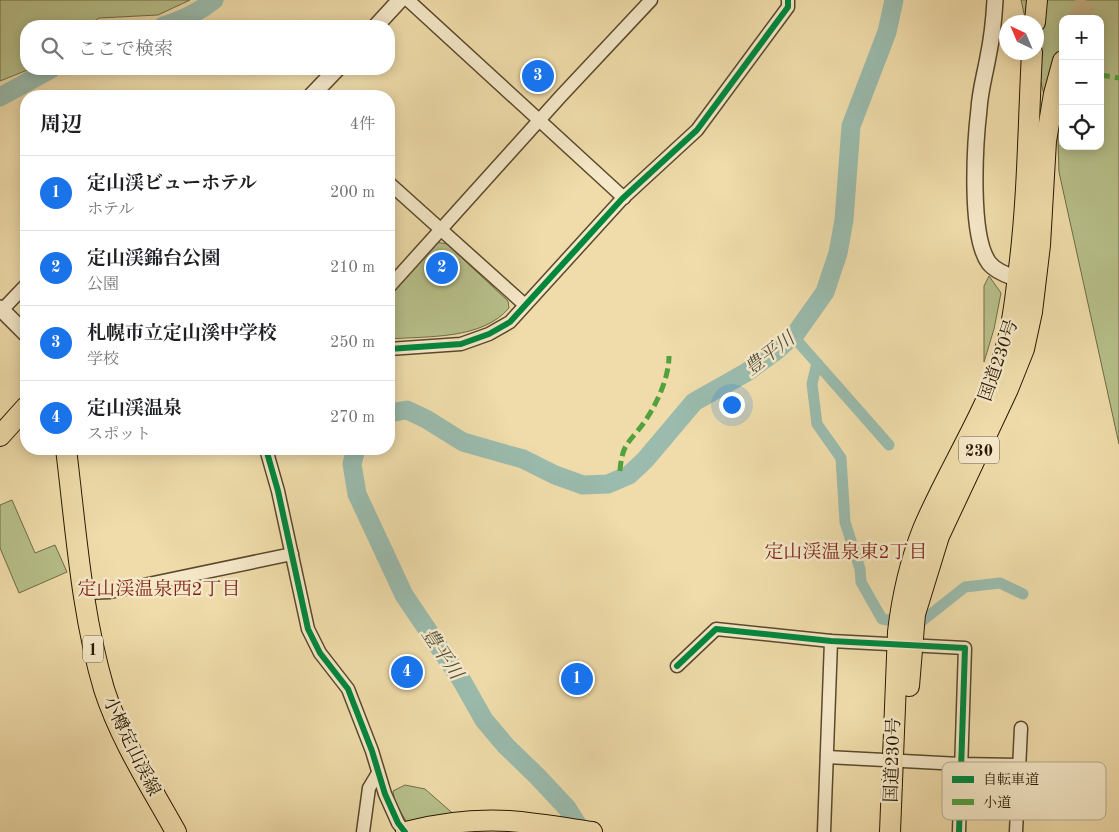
<!DOCTYPE html>
<html lang="ja">
<head>
<meta charset="utf-8">
<style>
	:root { --surface:#fff; --page:#f2f2f2; --text:#202124; --muted:#757577; --line:#e0e0e0; --accent:#1a73e8 }
	body { margin:0; font-family:"Old Standard TT","Noto Serif JP",serif; background:var(--page); color:var(--text) }
	.controls { position:absolute; right:15px; top:15px; display:grid; overflow:hidden; border-radius:10px; box-shadow:0 2px 12px #0003 }
	.controls button { width:45px; height:45px; display:grid; place-items:center; padding:0; border:0; border-bottom:1px solid var(--line); background:var(--surface); color:var(--text); font:25px sans-serif }
	.compass { position:absolute; left:999px; top:15px; width:45px; height:45px; border-radius:50%; background:var(--surface); box-shadow:0 2px 12px #0003; rotate:316deg }
	.you { position:absolute; left:731px; top:404px; width:18px; height:18px; margin:-12px; border:4px solid #fff; border-radius:50%; background:#1a73e8; box-shadow:0 0 0 8px #1a73e833 }
	.badge { display:grid; place-items:center; width:32px; height:32px; border-radius:50%; background:var(--accent); color:#fff; font-size:16px; font-weight:700 }
	.pin { position:absolute; translate:-50% -50%; border:2px solid #fff; box-shadow:0 1px 5px #0006 }
	.list { margin:0; padding:0; list-style:none }
	h2 { display:flex; justify-content:space-between; align-items:center; height:65px; margin:0; padding:0 20px; font-size:21px }
	h2 small { font-size:16px; font-weight:400; color:var(--muted) }
	.list li { display:grid; grid-template-columns:32px 1fr auto; gap:15px; align-items:center; box-sizing:border-box; height:75px; padding:0 20px; border-top:1px solid var(--line) }
	.list b { display:block; font-size:19px; white-space:nowrap }
	.list p { margin:0; font-size:16px; white-space:nowrap; color:var(--muted) }
	.list em { font-size:16px; font-style:normal; color:var(--muted) }
	.icon { flex:none; width:28px; height:28px; fill:none; stroke:currentColor; stroke-width:2; stroke-linecap:round; stroke-linejoin:round }
	.map { position:relative; flex:none; width:1119px; height:832px; overflow:hidden }
	.search { position:absolute; background:var(--surface); box-shadow:0 2px 12px #0003; left:20px; top:20px; width:375px; height:55px; display:flex; align-items:center; gap:12px; box-sizing:border-box; padding:0 18px; border-radius:20px; color:var(--muted); font-size:19px }
	.panel { position:absolute; background:var(--surface); box-shadow:0 2px 12px #0003; left:20px; top:90px; width:375px; height:365px; border-radius:20px }
	.map>svg:first-child { display:block }
</style>
</head>
<body>
<div class="map">
<svg width="1119" height="832" viewBox="0 0 1119 832">
	<rect width="100%" height="100%" fill="#efdcaa"/>
	<filter id="stains"><feTurbulence type="fractalNoise" baseFrequency=".004" numOctaves="4"/><feColorMatrix values="0 0 0 0 .2 0 0 0 0 .09 0 0 0 0 .02 0 0 0 .5 -.17"/></filter>
	<radialGradient id="worn" r=".72"><stop offset=".6" stop-color="#630" stop-opacity="0"/><stop offset="1" stop-color="#630" stop-opacity=".3"/></radialGradient>
	<g fill="#b7c08a" stroke="#706c46" fill-rule="evenodd">
		<polygon points="0,0 190,0 158,15 99,18 87,26 26,26 26,69 30,69 0,81"/>
		<path d="M 1021,0 L 1119,0 L 1119,444 L 1059,172 L 1057,111 L 1045,99 L 1034,53 L 1036,52 L 1036,22 L 1026,22 ZM 1063,19 L 1100,19 L 1100,146 L 1063,146 Z"/>
		<path d="M 436,242 L 447,244 L 508,301 L 509,308 C 482,340 427,336 389,339 L 389,293 Z"/>
		<polygon points="989,276 1001,293 994,329 984,362 984,286"/>
		<polygon points="12,500 35,553 55,545 67,572 19,593 0,548 0,505"/>
		<polygon points="405,785 425,789 474,832 413,832 395,803 393,791"/>
	</g>
	<g fill="none" stroke-linecap="round" stroke-linejoin="round">
		<g stroke="#9abbad" stroke-width="11">
			<polyline points="793,336 889,445"/>
			<polyline points="817,363 812,384 817,424 841,458 845,522 860,569 861,582 882,619 917,625 965,587 1000,583 1023,594"/>
		</g>
		<g stroke="#9abbad" stroke-width="19">
			<path d="M 163,26 C 183,20 198,13 214,0"/>
			<polyline points="0,97 51,69"/>
			<polyline points="389,413 407,410 426,419 463,442 523,459 555,475 583,485 608,484 629,475 645,460 694,402 747,372 777,350 796,333 825,292 838,253 844,220 851,126 887,32 894,0"/>
			<polyline points="356,449 352,464 357,494 404,595 462,681 484,720 506,746 537,776 567,808 582,832"/>
		</g>
		<polyline stroke="#c7b588" stroke-width="20" stroke-dasharray="20 10" stroke-linecap="butt" points="1078,19 1086,0"/>
		<g stroke="#5a492c" stroke-width="15">
			<g id="minor">
				<polyline points="408,0 624,198"/>
				<polyline points="389,183 525,305"/>
				<polyline points="389,287 561,96 651,0"/>
				<polyline points="2,310 26,285"/>
				<polyline points="389,349 461,344 489,334 510,322 622,199 697,130 788,7 788,0"/>
				<polyline points="266,449 278,491 308,629 320,653 348,689 372,751 385,794 398,823 405,832"/>
				<polyline points="83,593 110,592 292,554"/>
				<polyline points="677,666 716,629 831,641 965,648 959,832"/>
				<polyline points="827,757 960,764 1018,765"/>
				<polyline points="363,832 369,788 378,773"/>
				<polyline points="824,832 831,641"/>
				<polyline points="1016,832 1021,728"/>
			</g>
		</g>
		<g stroke="#5a492c" stroke-width="18">
			<g id="tertiary">
				<path d="M 995,0 C 994,19 992,38 988,57 C 985,74 980,91 979,109 C 975,143 969,236 989,263 C 997,273 1014,278 1026,281"/>
				<polyline points="376,26 400,0"/>
				<polyline points="311,96 337,69"/>
				<polyline points="0,308 26,334"/>
			</g>
		</g>
		<g stroke="#281802" stroke-width="22">
			<g id="primary">
				<polyline points="0,436 26,407"/>
				<path d="M 66,449 C 76,529 81,611 104,689 C 120,739 151,787 176,832"/>
				<path d="M 406,832 C 440,823 474,819 509,821 C 537,823 565,828 592,832"/>
			</g>
		</g>
		<g stroke="#281802" stroke-width="22">
			<g id="trunk">
				<polyline points="1035,22 1037,0"/>
				<polyline points="909,686 915,614 939,536 1008,389 1024,349 1032,312 1040,245 1046,141 1054,94 1063,61"/>
				<path d="M 890,832 L 898,632 C 902,597 910,562 923,529 C 949,467 988,411 1006,347 C 1013,323 1015,300 1018,276 C 1028,202 1028,127 1032,52"/>
			</g>
		</g>
		<use href="#minor" stroke="#f5e8c8" stroke-width="12"/>
		<use href="#tertiary" stroke="#f5e8c8" stroke-width="15"/>
		<use href="#primary" stroke="#efdcaa" stroke-width="20"/>
		<use href="#trunk" stroke="#efdcaa" stroke-width="20"/>
		<g stroke="#51a13d" stroke-width="5" stroke-dasharray="10 5" stroke-linecap="butt">
			<polyline points="1059,71 1063,71"/>
			<polyline points="1100,75 1119,78"/>
			<path d="M 620,471 C 622,444 628,444 643,424 C 656,406 669,378 669,356"/>
		</g>
		<g stroke="#f5e8c8" stroke-width="9">
			<g id="cycleway">
				<polyline points="389,349 461,344 489,334 510,322 622,199 697,130 788,7 788,0"/>
				<polyline points="266,449 278,491 308,629 320,653 348,689 372,751 385,794 398,823 405,832"/>
				<polyline points="677,666 716,629 831,641 965,648 959,832"/>
			</g>
		</g>
		<use href="#cycleway" stroke="#00873e" stroke-width="6"/>
	</g>
	<g text-anchor="middle" stroke-width="5" stroke-linejoin="round" paint-order="stroke">
		<g fill="#f5e8c8" stroke="#66563d" stroke-width="1">
			<rect x="959" y="436.5" width="40" height="27" rx="4"/>
			<rect x="83" y="635.5" width="20" height="27" rx="4"/>
		</g>
		<g font-size="16" font-weight="bold" fill="#281802">
			<text x="979" y="456">230</text>
			<text x="93" y="655">1</text>
		</g>
		<g font-size="18" fill="#281802" stroke="#f5e8c8">
			<text transform="translate(998 360) rotate(-71)" y="6">国道230号</text>
			<text transform="translate(132 746) rotate(64)" y="6">小樽定山渓線</text>
			<text transform="translate(892 760) rotate(-88)" y="6">国道230号</text>
		</g>
		<g font-size="19" font-style="italic" fill="#50513e" stroke="#f5e8c8">
			<text transform="translate(769 353) rotate(-38)" y="7">豊平川</text>
			<text transform="translate(443 653) rotate(56)" y="7">豊平川</text>
		</g>
		<g font-size="19" fill="#7a1f14" stroke="#f5e8c8">
			<text x="846" y="558">定山渓温泉東2丁目</text>
			<text x="159" y="595">定山渓温泉西2丁目</text>
		</g>
	</g>
	<rect x="942" y="762" width="164" height="58" rx="8" fill="#f5e8c8" stroke="#b8aa8d" stroke-width="1"/>
	<rect x="952" y="776" width="22" height="7" fill="#00873e"/>
	<rect x="952" y="799" width="22" height="6" fill="#51a13d"/>
	<g font-size="14" fill="#281802">
		<text x="983" y="784">自転車道</text>
		<text x="983" y="807">小道</text>
	</g>
	<rect width="100%" height="100%" filter="url(#stains)"/>
	<rect width="100%" height="100%" fill="url(#worn)"/>
</svg>
<div class="controls">
<button>+</button>
<button>−</button>
<button><svg class="icon" aria-label="locate" viewBox="0 0 24 24"><circle cx="12" cy="12" r="6"/><path d="M12 2v4M12 18v4M2 12h4M18 12h4"/></svg></button>
</div>
<svg class="compass" viewBox="-18 -18 36 36"><path d="M0-13l5 13h-10z" fill="#e53935"/><path d="M0 13l5-13h-10z" fill="#757577"/></svg>
<div class="you"></div>
<div class="pin badge" style="left:577px;top:679px">1</div>
<div class="pin badge" style="left:442px;top:268px">2</div>
<div class="pin badge" style="left:538px;top:76px">3</div>
<div class="pin badge" style="left:407px;top:672px">4</div>
<div class="search"><svg class="icon" aria-label="search" viewBox="0 0 24 24"><circle cx="10" cy="10" r="6"/><path d="M15 15l6 6"/></svg>ここで検索</div>
<section class="panel">
<h2>周辺<small>4件</small></h2>
<ul class="list">
<li><span class="badge">1</span><div><b>定山渓ビューホテル</b><p>ホテル</p></div><em>200 m</em></li>
<li><span class="badge">2</span><div><b>定山渓錦台公園</b><p>公園</p></div><em>210 m</em></li>
<li><span class="badge">3</span><div><b>札幌市立定山溪中学校</b><p>学校</p></div><em>250 m</em></li>
<li><span class="badge">4</span><div><b>定山渓温泉</b><p>スポット</p></div><em>270 m</em></li>
</ul>
</section>
</div>
</body>
</html>
